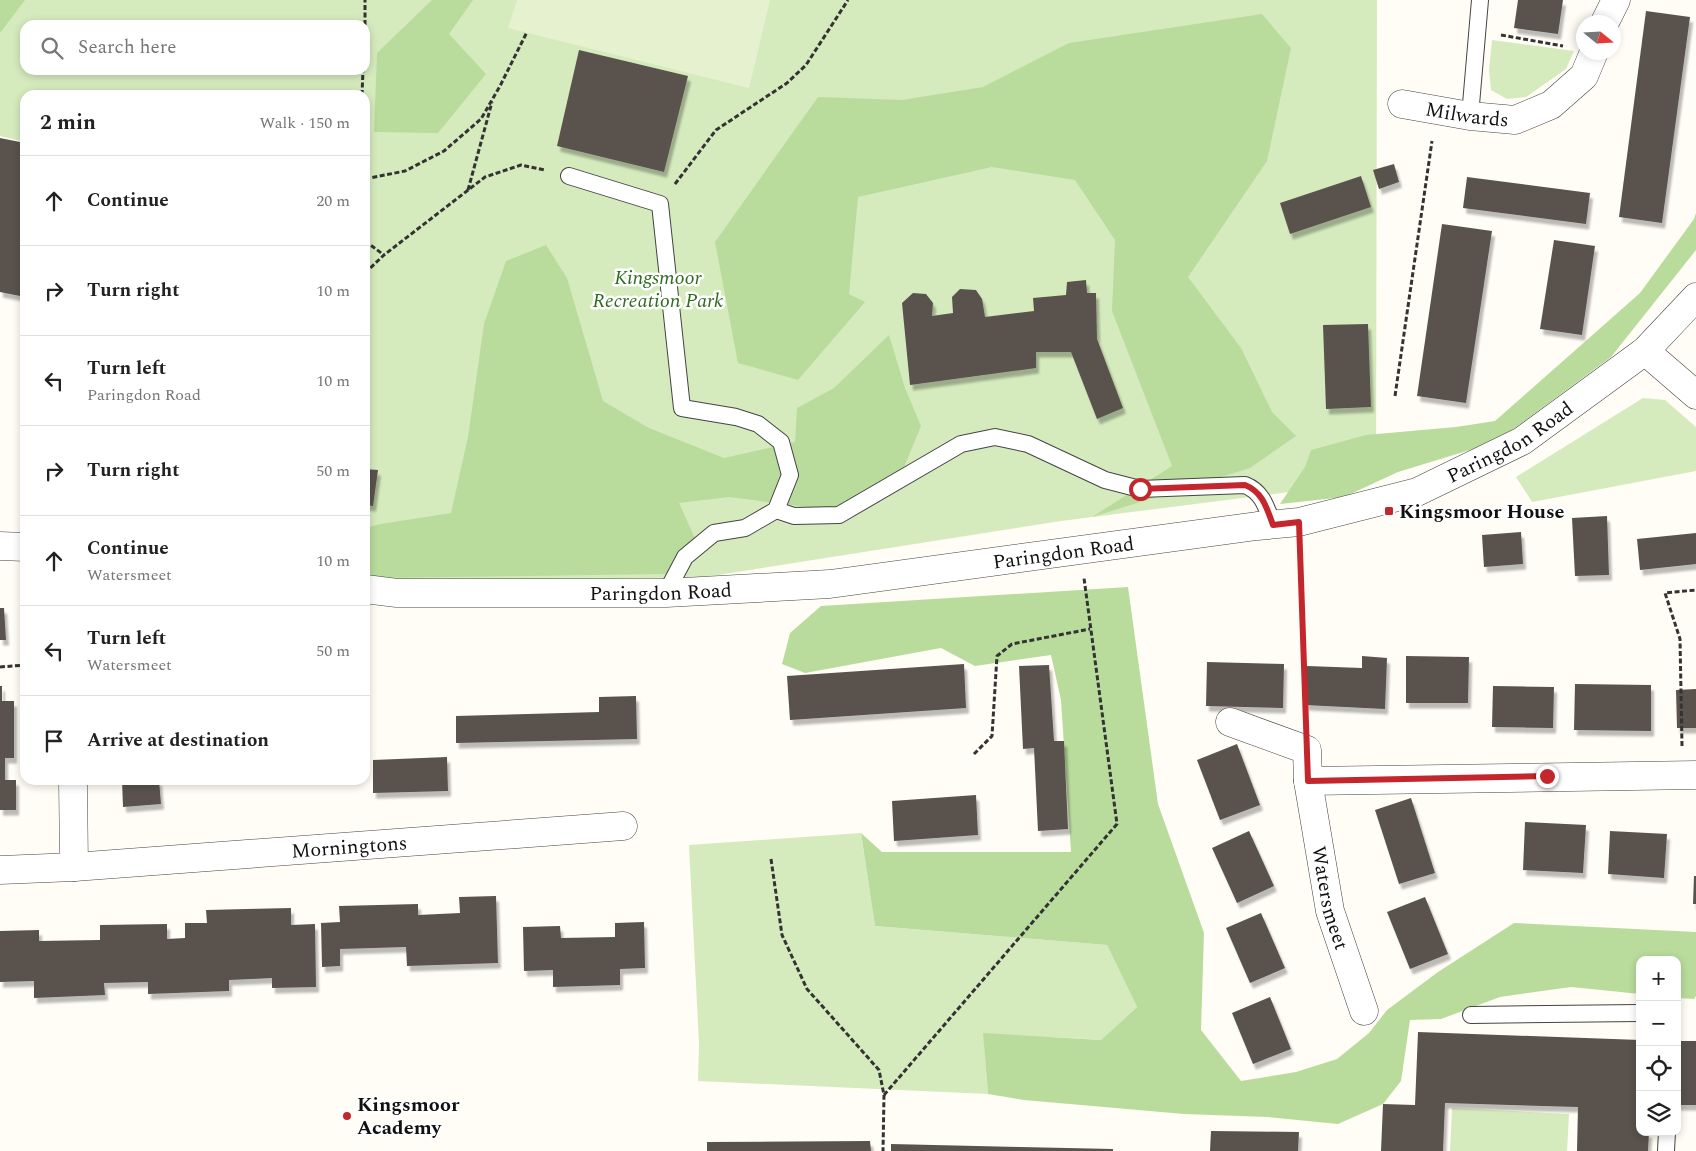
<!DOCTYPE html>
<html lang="en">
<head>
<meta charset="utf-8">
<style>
	:root { --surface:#fff; --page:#f6f6f6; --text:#222; --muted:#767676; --line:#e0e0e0 }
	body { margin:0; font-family:Spectral,serif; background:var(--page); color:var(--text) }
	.controls { position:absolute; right:15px; bottom:15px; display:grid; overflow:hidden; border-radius:10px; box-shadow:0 2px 8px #0003 }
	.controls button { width:45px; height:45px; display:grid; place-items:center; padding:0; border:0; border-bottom:1px solid var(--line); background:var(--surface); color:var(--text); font:25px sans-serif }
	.compass { position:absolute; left:1576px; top:15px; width:45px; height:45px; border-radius:50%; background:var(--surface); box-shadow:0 2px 8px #0003; rotate:108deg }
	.stop { position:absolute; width:15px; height:15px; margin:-11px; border:4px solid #c4262e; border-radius:50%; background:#fff }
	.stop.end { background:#c4262e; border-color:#fff; box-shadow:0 1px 5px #0008 }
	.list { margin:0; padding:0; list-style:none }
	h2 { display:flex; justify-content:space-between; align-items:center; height:65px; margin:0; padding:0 20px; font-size:21px }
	h2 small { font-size:16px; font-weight:400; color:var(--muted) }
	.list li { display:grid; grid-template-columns:32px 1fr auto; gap:15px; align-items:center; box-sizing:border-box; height:90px; padding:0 20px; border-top:1px solid var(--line) }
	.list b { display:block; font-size:19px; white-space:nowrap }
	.list p { margin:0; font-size:16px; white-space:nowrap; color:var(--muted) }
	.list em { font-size:16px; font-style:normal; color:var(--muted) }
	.icon { flex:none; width:28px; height:28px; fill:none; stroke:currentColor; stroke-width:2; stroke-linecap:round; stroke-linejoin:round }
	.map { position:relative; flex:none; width:1696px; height:1151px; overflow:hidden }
	.search { position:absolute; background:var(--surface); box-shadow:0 2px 8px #0003; left:20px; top:20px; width:350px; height:55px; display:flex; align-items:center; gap:12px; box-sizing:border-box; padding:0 18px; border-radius:15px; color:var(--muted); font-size:19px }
	.panel { position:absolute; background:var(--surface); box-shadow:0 2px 8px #0003; left:20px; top:90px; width:350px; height:695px; border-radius:15px }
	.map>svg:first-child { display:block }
</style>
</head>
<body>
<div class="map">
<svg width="1696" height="1151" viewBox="0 0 1696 1151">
	<defs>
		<filter id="shadow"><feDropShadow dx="3" dy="5.5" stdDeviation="1" flood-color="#0004"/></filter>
	</defs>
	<rect width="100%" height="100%" fill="#fffdf5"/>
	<g fill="#d5ebbd" fill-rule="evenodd">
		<path d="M 0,0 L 1377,0 L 1376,481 L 1061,521 L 699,578 L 365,580 L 365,95 L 25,95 L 25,142 L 0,136 ZM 25,25 L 365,25 L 365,70 L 25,70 Z"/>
		<polygon points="1492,40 1574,51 1566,69 1526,97 1507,99 1491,90 1489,70"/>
		<polygon points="1643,398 1665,400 1696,427 1696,471 1532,502 1516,477"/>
		<polygon points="861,833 875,926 1107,945 1137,1007 1101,1040 1052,1037 984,1043 988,1094 698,1081 699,1044 689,845"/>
		<polygon points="1452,1108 1569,1114 1567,1151 1450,1151"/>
	</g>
	<g fill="#b9dc9c">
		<polygon points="0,0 25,0 0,33"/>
		<polygon points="432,0 473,0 449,34 486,74 438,133 374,132 377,53"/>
		<polygon points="1262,14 1291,48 1267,161 1188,277 1241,348 1272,412 1296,436 1250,468 1092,517 1172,466 1112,311 1115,240 1075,180 992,167 858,197 849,294 865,302 798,380 738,363 715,242 818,97 902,100 983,87 1069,43"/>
		<polygon points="1696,213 1696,250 1611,357 1496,442 1398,472 1344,497 1280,504 1305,467 1311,450 1366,435 1456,427 1495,421 1640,293 1694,219"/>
		<polygon points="546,245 567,278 603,401 649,428 724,458 795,442 797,408 834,388 889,335 905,388 921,426 902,472 837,511 729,497 679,503 694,536 711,547 665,574 374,578 365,576 365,528 381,524 451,513 468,437 484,324 506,261"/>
		<polygon points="1128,587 1158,804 1204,933 1201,1030 1241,1081 1296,1072 1337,1059 1369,1033 1387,1010 1438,972 1514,923 1696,932 1696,996 1694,999 1677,998 1677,960 1640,960 1640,994 1571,987 1500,997 1441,1019 1410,1020 1401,1081 1383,1104 1338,1124 1268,1117 1184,1114 1024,1100 988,1094 983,1033 1101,1040 1137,1007 1107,945 875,926 861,833 882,852 1071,852 1061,700 1051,655 975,666 941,648 805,673 782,664 790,633 821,606"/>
	</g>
	<polygon fill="#e6f2cf" points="517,0 770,0 749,88 508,28"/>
	<g fill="#5a524d" filter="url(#shadow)">
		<polygon points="1518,0 1563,0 1558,34 1514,28"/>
		<polygon points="1646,11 1690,17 1662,223 1619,217"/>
		<polygon points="579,50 688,76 664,172 557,146"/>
		<polygon points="0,138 25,143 25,297 0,292"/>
		<polygon points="1394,164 1399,182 1379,189 1373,170"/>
		<polygon points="1361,176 1371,207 1290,234 1280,203"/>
		<polygon points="1467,177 1590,193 1586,224 1463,208"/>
		<polygon points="1442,224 1492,231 1466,403 1417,396"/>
		<polygon points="1554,240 1595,246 1582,335 1540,329"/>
		<polygon points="1086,280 1087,293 1096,293 1097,339 1123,408 1097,419 1071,352 1036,352 1036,368 910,385 902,303 913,293 926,294 933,303 932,316 953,313 952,297 960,289 976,290 982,299 985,317 1034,311 1033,298 1066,295 1067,282"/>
		<polygon points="1368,324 1371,407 1326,409 1323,325"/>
		<polygon points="365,469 378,470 373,506 365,505"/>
		<polygon points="1607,516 1609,575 1575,576 1572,518"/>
		<polygon points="1521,532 1523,564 1484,567 1482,535"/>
		<polygon points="1696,533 1696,564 1640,570 1637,539"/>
		<polygon points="0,608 4,608 6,640 0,640"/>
		<polygon points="1362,656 1387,658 1385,709 1305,705 1307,666 1362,668"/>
		<polygon points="1406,656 1469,657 1468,703 1406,703"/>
		<polygon points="1207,662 1284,664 1283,708 1206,706"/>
		<polygon points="964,664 966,708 790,720 787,676"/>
		<polygon points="1049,665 1054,741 1064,741 1068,829 1038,831 1034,748 1023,749 1019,666"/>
		<polygon points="1575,684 1651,685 1651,731 1574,730"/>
		<polygon points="0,686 2,686 2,701 14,701 14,758 5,758 5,780 16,780 16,810 0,810"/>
		<polygon points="1493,686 1554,687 1553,728 1492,727"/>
		<polygon points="1696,689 1696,728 1677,728 1676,690"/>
		<polygon points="636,696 637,739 456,743 456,716 599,712 599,697"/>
		<polygon points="1237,744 1260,805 1220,820 1197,760"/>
		<polygon points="447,757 448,791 373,793 373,760"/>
		<polygon points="122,780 159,780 161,804 123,807"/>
		<polygon points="976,795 978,835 894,841 892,801"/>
		<polygon points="1411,798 1435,873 1399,884 1375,810"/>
		<polygon points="1525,822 1586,825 1583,873 1523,870"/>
		<polygon points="1249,831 1274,886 1237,903 1212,848"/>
		<polygon points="1610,831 1667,834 1664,878 1608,874"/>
		<polygon points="1694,876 1696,876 1696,904 1693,904"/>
		<polygon points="496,896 498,963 407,966 406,947 340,949 340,966 322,967 321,923 340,922 339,906 418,904 418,915 460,913 459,897"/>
		<polygon points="1425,897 1448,954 1410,969 1387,912"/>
		<polygon points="291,908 291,925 315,924 316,987 272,988 272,978 229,980 229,991 148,994 148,982 104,983 105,995 34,998 34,981 0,982 0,931 39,930 39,941 100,940 100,925 167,924 167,939 185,938 185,923 207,923 206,910"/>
		<polygon points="1261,913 1285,968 1250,983 1226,928"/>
		<polygon points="644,922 645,968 620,969 620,985 553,987 553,970 524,971 523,927 560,926 561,938 615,937 615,923"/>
		<polygon points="1270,997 1291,1049 1253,1064 1232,1013"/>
		<polygon points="1418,1032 1640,1040 1640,1132 1649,1132 1648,1151 1577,1151 1578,1107 1445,1103 1443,1151 1381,1151 1383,1104 1415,1105"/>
		<rect x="1677" y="1041" width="19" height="64"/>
		<polygon points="1211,1131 1299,1132 1298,1151 1210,1151"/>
		<polygon points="870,1141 871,1151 707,1151 707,1142"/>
		<polygon points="891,1144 1113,1149 1113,1151 891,1151"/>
	</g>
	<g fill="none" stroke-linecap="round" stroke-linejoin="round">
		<g stroke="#444" stroke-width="18">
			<g id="lane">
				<polyline points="1470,116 1480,0"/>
				<polyline points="569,176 660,204 682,408 736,417 758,424 781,442 790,475 776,510 745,528 714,533 685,557 666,593"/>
				<path d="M 776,510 L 794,516 L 839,515 L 961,444 L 995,437 L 1028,444 L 1105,480 L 1140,489 L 1245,485 C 1263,492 1267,509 1273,525"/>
				<polyline points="1471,1015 1640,1013"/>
				<polyline points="1666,1151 1667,1132"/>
			</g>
		</g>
		<g stroke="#444" stroke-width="29">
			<g id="street">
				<polyline points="1605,22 1616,0"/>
				<path id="s1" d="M 1402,104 L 1470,116 L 1515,120 L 1551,105 L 1584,76 L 1594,52"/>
				<polyline points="1645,351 1696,395"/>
				<polyline points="0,546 25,547"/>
				<path id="s2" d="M 365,589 L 397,593 L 666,593 L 830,584 L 1257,526 L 1299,522 L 1417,492 L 1522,441 L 1645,351 L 1696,297"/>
				<polyline points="1230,722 1307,750 1308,781 1696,775"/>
				<polyline points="73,780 74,867"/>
				<path id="s3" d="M 1308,781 L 1330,911 L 1364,1011"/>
				<path id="s4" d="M 0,870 L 74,867 L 623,826"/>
			</g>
		</g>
		<g stroke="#333" stroke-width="3" stroke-dasharray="5 2.5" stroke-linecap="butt">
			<polyline points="365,25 365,0"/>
			<polyline points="1501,35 1563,46"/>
			<polyline points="362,95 363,70"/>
			<polyline points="365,179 405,171 444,151 481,119 500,86 527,32"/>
			<polyline points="675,184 716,130 787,83 806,65 848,0"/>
			<polyline points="468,190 492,102"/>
			<polyline points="365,241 384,255"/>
			<polyline points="365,273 384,255 485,177 521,165 545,170"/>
			<polyline points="1395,396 1432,141"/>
			<polyline points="1300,553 1305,717"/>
			<polyline points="0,667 25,665"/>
			<polyline points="1682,746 1680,639 1665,593 1696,590"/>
			<polyline points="974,754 992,736 997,656 1012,644 1090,629"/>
			<polyline points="771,859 782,935 807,989 879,1070 884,1095 883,1151"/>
			<polyline points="884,1095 1117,824 1084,578"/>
		</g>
		<use href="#lane" stroke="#fff" stroke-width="16"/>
		<use href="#street" stroke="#fff" stroke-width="28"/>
	</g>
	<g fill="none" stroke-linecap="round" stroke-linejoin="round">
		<path stroke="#c4262e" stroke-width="6" d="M 1140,489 L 1245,485 C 1263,492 1267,509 1273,525 L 1299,522 L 1308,781 L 1547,776"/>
	</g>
	<g fill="#c4262e" stroke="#fff" stroke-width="2">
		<rect x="1384" y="506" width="10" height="10" rx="2.5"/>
		<circle cx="347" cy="1116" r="5"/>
	</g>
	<g text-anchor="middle" stroke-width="5" stroke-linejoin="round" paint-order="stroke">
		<g font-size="20" fill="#111" stroke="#fff">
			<text dy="7" stroke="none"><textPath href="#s1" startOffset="66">Milwards</textPath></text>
			<text dy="7" stroke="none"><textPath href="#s2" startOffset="1166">Paringdon Road</textPath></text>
			<text dy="7" stroke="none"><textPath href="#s2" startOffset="701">Paringdon Road</textPath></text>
			<text dy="7" stroke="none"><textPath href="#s2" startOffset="296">Paringdon Road</textPath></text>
			<text dy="7" stroke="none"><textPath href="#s4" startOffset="350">Morningtons</textPath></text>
			<text dy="7" stroke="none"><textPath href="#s3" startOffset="119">Watersmeet</textPath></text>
		</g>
		<g font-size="20" font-style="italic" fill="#2f6b1f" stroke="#fff">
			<text x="658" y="284">Kingsmoor<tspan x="658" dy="23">Recreation Park</tspan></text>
		</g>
		<g font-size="20" font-weight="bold" fill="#111" stroke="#fff" text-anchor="start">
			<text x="1399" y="518">Kingsmoor House</text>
			<text x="357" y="1111">Kingsmoor<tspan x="357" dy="23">Academy</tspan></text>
		</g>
	</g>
</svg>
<div class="controls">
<button>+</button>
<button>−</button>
<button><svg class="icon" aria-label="locate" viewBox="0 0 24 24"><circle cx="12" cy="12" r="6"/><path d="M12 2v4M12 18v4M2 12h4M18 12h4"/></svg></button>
<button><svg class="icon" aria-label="layers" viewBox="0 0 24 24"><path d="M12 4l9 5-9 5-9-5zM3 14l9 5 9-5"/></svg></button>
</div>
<svg class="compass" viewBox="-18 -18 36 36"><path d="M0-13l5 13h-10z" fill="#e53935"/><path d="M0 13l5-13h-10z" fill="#767676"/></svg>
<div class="stop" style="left:1140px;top:489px"></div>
<div class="stop end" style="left:1547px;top:776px"></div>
<div class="search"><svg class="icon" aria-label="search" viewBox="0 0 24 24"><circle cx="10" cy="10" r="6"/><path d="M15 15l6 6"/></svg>Search here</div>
<section class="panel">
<h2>2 min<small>Walk · 150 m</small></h2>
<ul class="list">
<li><svg class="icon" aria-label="ahead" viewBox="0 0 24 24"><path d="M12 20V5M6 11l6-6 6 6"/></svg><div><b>Continue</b></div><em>20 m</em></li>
<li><svg class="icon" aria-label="right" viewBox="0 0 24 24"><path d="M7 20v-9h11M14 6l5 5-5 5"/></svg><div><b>Turn right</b></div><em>10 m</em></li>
<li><svg class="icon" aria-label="left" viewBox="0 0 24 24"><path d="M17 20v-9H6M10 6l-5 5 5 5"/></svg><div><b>Turn left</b><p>Paringdon Road</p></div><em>10 m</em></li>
<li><svg class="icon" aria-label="right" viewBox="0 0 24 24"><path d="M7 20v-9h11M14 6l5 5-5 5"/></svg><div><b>Turn right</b></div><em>50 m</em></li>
<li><svg class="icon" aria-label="ahead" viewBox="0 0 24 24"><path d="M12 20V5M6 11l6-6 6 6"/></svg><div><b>Continue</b><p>Watersmeet</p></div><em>10 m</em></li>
<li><svg class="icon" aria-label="left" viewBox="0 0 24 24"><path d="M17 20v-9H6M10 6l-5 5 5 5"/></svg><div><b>Turn left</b><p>Watersmeet</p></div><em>50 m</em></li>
<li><svg class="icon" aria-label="arrive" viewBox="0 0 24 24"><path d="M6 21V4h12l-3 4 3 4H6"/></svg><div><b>Arrive at destination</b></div></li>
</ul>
</section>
</div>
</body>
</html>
